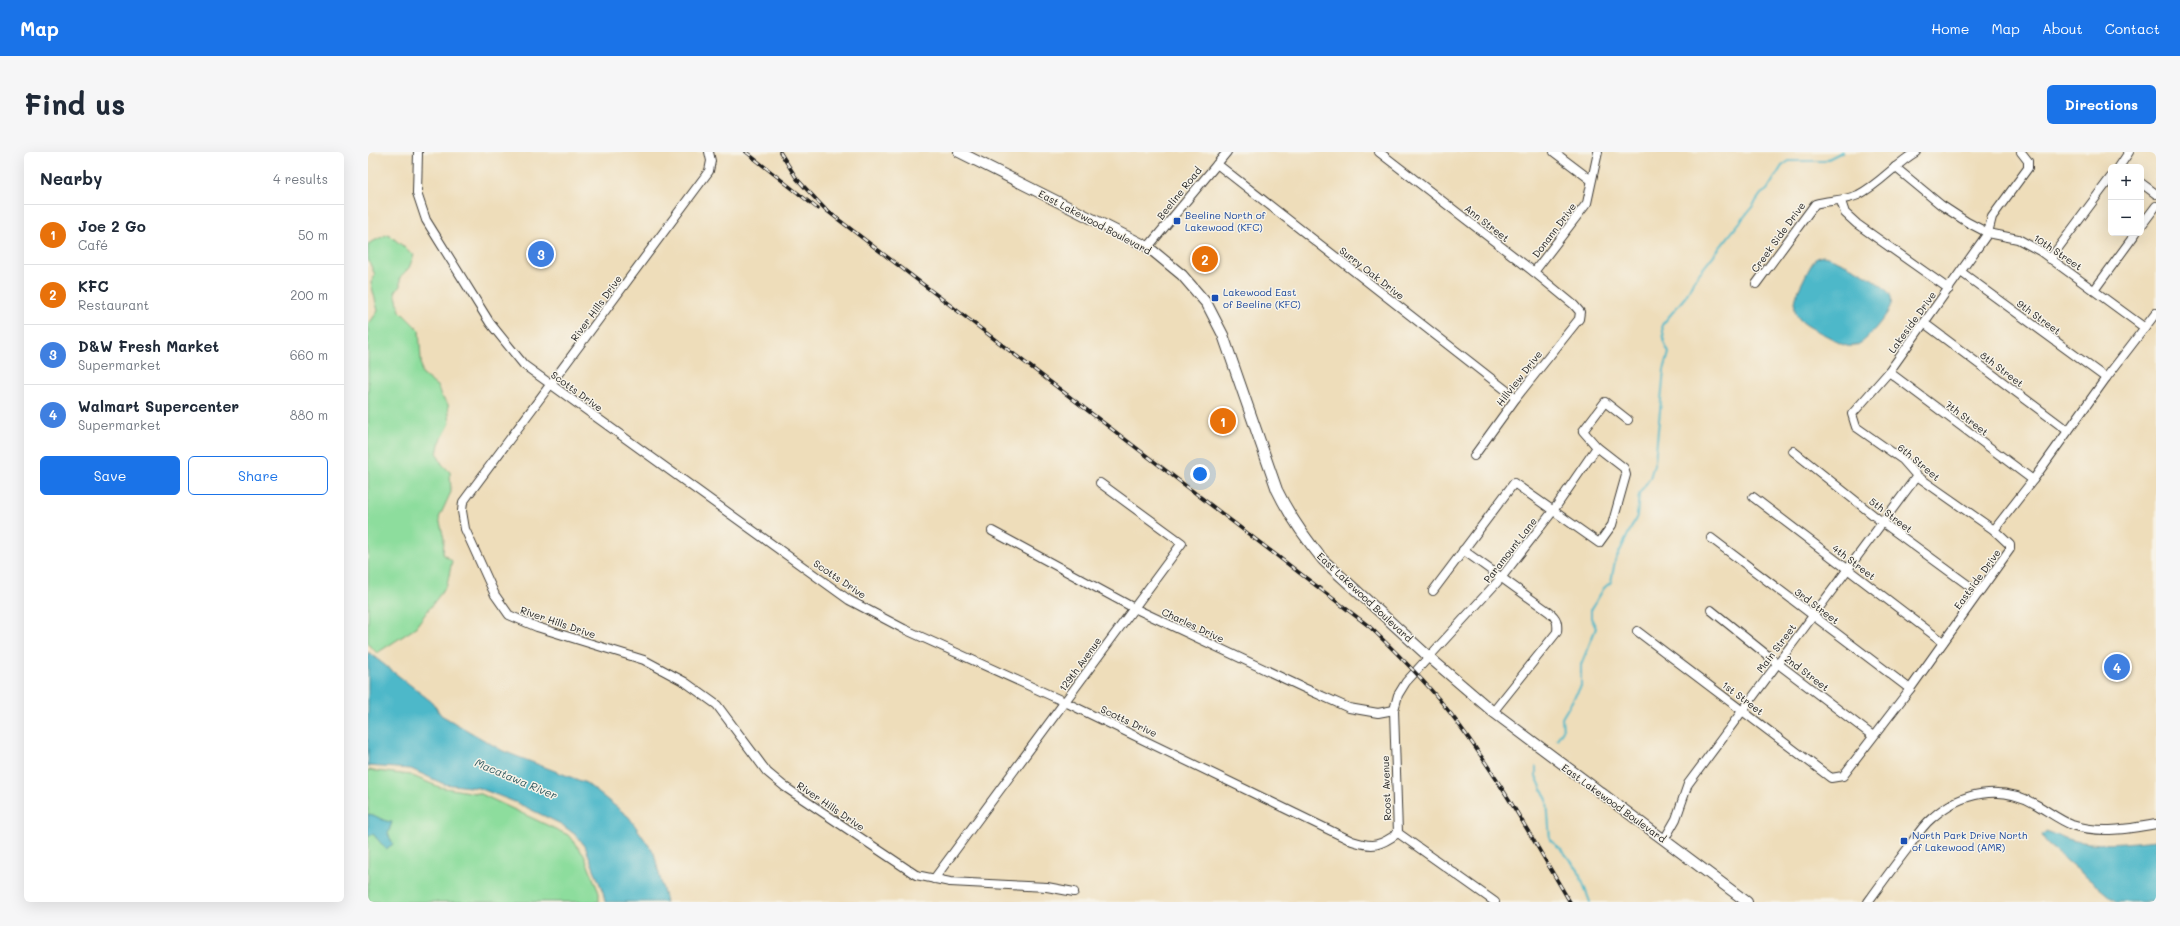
<!DOCTYPE html>
<html lang="en">
<head>
<meta charset="utf-8">
<style>
	:root { --surface:#fff; --page:#f6f6f7; --text:#1f2937; --muted:#747a83; --line:#e0e1e3; --accent:#1a73e8 }
	body { margin:0; font-family:Mali,sans-serif; background:var(--page); color:var(--text) }
	.controls { position:absolute; right:12px; top:12px; display:grid; overflow:hidden; border-radius:6px; box-shadow:0 4px 16px #0002 }
	.controls button { width:36px; height:36px; display:grid; place-items:center; padding:0; border:0; border-bottom:1px solid var(--line); background:var(--surface); color:var(--text); font:20px sans-serif }
	.you { position:absolute; left:832px; top:322px; width:14px; height:14px; margin:-10px; border:3px solid #fff; border-radius:50%; background:#1a73e8; box-shadow:0 0 0 6px #1a73e833 }
	.badge { display:grid; place-items:center; width:26px; height:26px; border-radius:50%; background:var(--accent); color:#fff; font-size:13px; font-weight:700 }
	.pin { position:absolute; translate:-50% -50%; border:2px solid #fff; box-shadow:0 1px 4px #0006 }
	.list { margin:0; padding:0; list-style:none }
	h2 { display:flex; justify-content:space-between; align-items:center; height:52px; margin:0; padding:0 16px; font-size:17px }
	h2 small { font-size:13px; font-weight:400; color:var(--muted) }
	.list li { display:grid; grid-template-columns:26px 1fr auto; gap:12px; align-items:center; box-sizing:border-box; height:60px; padding:0 16px; border-top:1px solid var(--line) }
	.list b { display:block; font-size:15px; white-space:nowrap }
	.list p { margin:0; font-size:13px; white-space:nowrap; color:var(--muted) }
	.list em { font-size:13px; font-style:normal; color:var(--muted) }
	.actions { display:flex; gap:8px; padding:12px 16px }
	.actions a { flex:1; padding:9px 0; border:1px solid var(--accent); border-radius:6px; text-align:center; font-size:14px; color:var(--accent) }
	.actions .main { background:var(--accent); color:#fff }
	.map { position:relative; flex:none; width:1788px; height:750px; overflow:hidden; border-radius:6px }
	header { display:flex; align-items:center; gap:24px; box-sizing:border-box; height:56px; padding:0 20px; background:var(--accent); color:#fff }
	header strong { font-size:19px }
	nav { display:flex; gap:22px; margin-inline-start:auto; font-size:14px }
	.intro { display:flex; align-items:center; justify-content:space-between; box-sizing:border-box; height:96px; padding:0 24px }
	h1 { margin:0; font-size:28px }
	.button { padding:10px 18px; border-radius:6px; background:var(--accent); color:#fff; font-size:14px; font-weight:700 }
	main { display:flex; gap:24px; padding:0 24px }
	aside { flex:1; background:var(--surface); border-radius:6px; box-shadow:0 4px 16px #0002 }
	.map>svg:first-child { display:block }
</style>
</head>
<body>
<header>
<strong>Map</strong>
<nav><a>Home</a><a>Map</a><a>About</a><a>Contact</a></nav>
</header>
<div class="intro"><h1>Find us</h1><a class="button">Directions</a></div>
<main>
<aside>
<h2>Nearby<small>4 results</small></h2>
<ul class="list">
<li><span class="badge" style="background:#e8710a">1</span><div><b>Joe 2 Go</b><p>Café</p></div><em>50 m</em></li>
<li><span class="badge" style="background:#e8710a">2</span><div><b>KFC</b><p>Restaurant</p></div><em>200 m</em></li>
<li><span class="badge" style="background:#3f7fe0">3</span><div><b>D&amp;W Fresh Market</b><p>Supermarket</p></div><em>660 m</em></li>
<li><span class="badge" style="background:#3f7fe0">4</span><div><b>Walmart Supercenter</b><p>Supermarket</p></div><em>880 m</em></li>
</ul>
<div class="actions"><a class="main">Save</a><a>Share</a></div>
</aside>
<div class="map">
<svg width="1788" height="750" viewBox="0 0 1788 750">
	<rect width="100%" height="100%" fill="#f7f3e8"/>
	<filter id="ink" filterUnits="userSpaceOnUse"><feTurbulence type="fractalNoise" baseFrequency=".025" numOctaves="2"/><feDisplacementMap in="SourceGraphic" scale="8" xChannelSelector="R" yChannelSelector="G"/><feConvolveMatrix kernelMatrix="1 2 1 2 8 2 1 2 1" color-interpolation-filters="sRGB"/></filter>
	<filter id="wash" filterUnits="userSpaceOnUse"><feTurbulence type="fractalNoise" baseFrequency=".012" numOctaves="4" result="noise"/><feDisplacementMap in="SourceGraphic" scale="16" xChannelSelector="R" yChannelSelector="G"/><feGaussianBlur stdDeviation="0.9" result="paint"/><feColorMatrix in="noise" values="0 0 0 0 0 0 0 0 0 0 0 0 0 0 0 0 0 1.4 0 .05"/><feComposite in="paint" operator="in"/></filter>
	<g filter="url(#wash)">
		<rect width="100%" height="100%" fill="#eeddba"/>
		<g fill="#8ddd9d" stroke="#547c5c">
			<polygon points="20,82 46,103 41,116 32,125 32,134 27,140 32,159 51,178 54,222 70,235 73,244 80,252 82,271 71,292 69,302 74,312 82,320 83,340 71,366 76,387 75,402 84,409 79,433 46,477 9,501 0,492 0,173 10,159 3,131 7,123 0,107 0,92"/>
			<polygon points="0,618 42,623 71,635 113,642 200,683 216,703 231,741 231,750 0,750"/>
		</g>
		<g fill="#4db8c9" stroke="#346a72">
			<path d="M 1455,104 C 1469,106 1519,131 1523,145 C 1526,155 1516,165 1511,172 C 1504,180 1497,191 1486,194 C 1476,196 1469,189 1461,185 C 1436,172 1417,167 1432,135 C 1437,125 1441,115 1448,106 Z"/>
			<polygon points="0,500 64,550 73,563 135,599 218,631 261,665 286,701 298,750 237,750 235,740 217,694 209,684 193,672 147,650 111,636 76,632 43,617 0,614"/>
			<path d="M 0,662 C 10,663 12,669 24,670 L 20,682 L 25,692 L 18,697 L 5,682 L 0,685 Z"/>
			<path d="M 1678,679 C 1685,681 1692,685 1699,687 C 1728,695 1758,691 1788,688 L 1788,750 L 1748,750 L 1679,692 L 1674,683 Z"/>
		</g>
		<g fill="none" stroke-linecap="round" stroke-linejoin="round">
			<g stroke="#4db8c9" stroke-width="2">
				<polyline points="1189,587 1195,578 1194,566 1213,534 1213,513 1228,476 1223,466 1223,458 1236,436 1243,430 1247,409 1269,364 1271,342 1282,326 1287,309 1296,218 1301,201 1297,193 1294,173 1318,144 1326,128 1384,55 1393,42 1399,38 1414,14 1421,9 1456,9 1474,0"/>
				<polyline points="1168,615 1168,624 1179,648 1182,688 1193,697 1210,718 1222,750"/>
			</g>
		</g>
	</g>
	<g filter="url(#ink)">
		<g fill="none" stroke-linecap="round" stroke-linejoin="round">
			<g stroke="#3c3934" stroke-width="10">
				<g id="minor">
					<path d="M 50,0 L 49,41 L 58,68 L 122,171 L 156,213 L 481,448 L 536,477 L 697,550 L 984,689 C 1005,696 1012,694 1030,681"/>
					<polyline points="341,0 343,9 341,19 95,350 94,359 97,377 127,443 141,463 169,475 276,508 317,530 349,553 399,620 417,635 548,723 582,730 679,735 706,740"/>
					<polyline points="1011,0 1166,120 1206,153 1212,160 1211,167 1148,246 1106,304"/>
					<polyline points="1186,0 1223,28"/>
					<polyline points="849,12 1148,246"/>
					<polyline points="1527,15 1573,53 1599,70 1620,81 1650,87 1672,99 1777,176"/>
					<polyline points="1751,15 1761,0"/>
					<polyline points="1773,31 1788,42"/>
					<polyline points="1473,49 1477,61 1489,72 1581,137"/>
					<polyline points="1773,74 1788,54"/>
					<polyline points="780,95 859,0"/>
					<polyline points="1682,107 1743,25"/>
					<polyline points="1166,120 1219,51 1230,0"/>
					<polyline points="1593,120 1738,226"/>
					<path d="M 1388,132 L 1447,52 C 1461,48 1476,49 1490,43 C 1512,32 1527,12 1548,0"/>
					<polyline points="1727,137 1768,81"/>
					<polyline points="1556,171 1700,279"/>
					<polyline points="1521,220 1665,328"/>
					<polyline points="1425,299 1514,370 1611,441"/>
					<polyline points="1385,345 1575,490"/>
					<polyline points="1626,378 1665,328 1738,226 1788,161"/>
					<polyline points="624,379 766,456 936,536 981,556 1010,561 1026,558"/>
					<polyline points="1343,386 1542,537"/>
					<path d="M 1095,398 L 1181,460 C 1189,466 1190,471 1189,480 L 1125,560"/>
					<polyline points="1065,439 1146,331 1231,391 1244,373 1258,323 1256,316 1229,295 1215,279 1237,250 1260,268"/>
					<polyline points="1343,458 1409,511 1505,584"/>
					<polyline points="1269,479 1463,626 1475,624 1542,537 1642,397 1642,393 1626,378 1549,324 1535,308 1488,275 1484,262 1521,220 1620,81 1624,65 1660,16 1660,9 1653,0"/>
					<polyline points="1296,688 1308,667 1320,632 1549,324"/>
					<polyline points="566,727 814,391 732,331"/>
					<polyline points="1127,750 1030,681 1026,558 1030,543 1038,530 1133,426 1185,359 1229,295"/>
					<path d="M 1500,750 C 1513,732 1526,714 1540,696 C 1547,686 1554,674 1564,666 C 1593,640 1633,632 1667,652 C 1680,659 1691,668 1704,673 C 1732,682 1760,677 1788,672"/>
				</g>
			</g>
			<g stroke="#3c3934" stroke-width="12">
				<path id="major" d="M 591,0 L 780,95 L 814,123 L 839,152 L 855,183 L 909,338 C 922,365 937,386 955,408 L 1061,505 L 1124,559 L 1379,750"/>
			</g>
			<use href="#minor" stroke="#fff" stroke-width="8"/>
			<use href="#major" stroke="#fff" stroke-width="10"/>
			<g stroke="#1c1c1c" stroke-width="3.5">
				<g id="rail">
					<polyline points="378,0 450,57"/>
					<path d="M 412,0 L 429,27 L 458,58 L 1002,475 C 1034,506 1066,538 1092,574 C 1133,630 1167,691 1202,750"/>
				</g>
			</g>
			<use href="#rail" stroke="#f7f3e8" stroke-width="2" stroke-dasharray="6" stroke-linecap="butt"/>
		</g>
	</g>
	<g fill="#1a4fb4" stroke="#f7f3e8" stroke-width="1.5">
		<rect x="805" y="65" width="8" height="8" rx="2"/>
		<rect x="843" y="142" width="8" height="8" rx="2"/>
		<rect x="1532" y="685" width="8" height="8" rx="2"/>
	</g>
	<g text-anchor="middle" stroke-width="3" stroke-linejoin="round" paint-order="stroke">
		<g font-size="10" fill="#1c1c1c" stroke="#f7f3e8">
			<text transform="translate(811 41) rotate(-51)" y="4">Beeline Road</text>
			<text transform="translate(727 70) rotate(28)" y="4">East Lakewood Boulevard</text>
			<text transform="translate(1119 71) rotate(38)" y="4">Ann Street</text>
			<text transform="translate(1186 78) rotate(-53)" y="4">Donann Drive</text>
			<text transform="translate(1410 85) rotate(-54)" y="4">Creek Side Drive</text>
			<text transform="translate(1690 100) rotate(34)" y="4">10th Street</text>
			<text transform="translate(1004 121) rotate(38)" y="4">Surry Oak Drive</text>
			<text transform="translate(228 156) rotate(-54)" y="4">River Hills Drive</text>
			<text transform="translate(1671 165) rotate(36)" y="4">9th Street</text>
			<text transform="translate(1544 170) rotate(-54)" y="4">Lakeside Drive</text>
			<text transform="translate(1634 217) rotate(37)" y="4">8th Street</text>
			<text transform="translate(1151 226) rotate(-52)" y="4">Hillview Drive</text>
			<text transform="translate(209 239) rotate(36)" y="4">Scotts Drive</text>
			<text transform="translate(1599 266) rotate(37)" y="4">7th Street</text>
			<text transform="translate(1551 310) rotate(40)" y="4">6th Street</text>
			<text transform="translate(1523 363) rotate(37)" y="4">5th Street</text>
			<text transform="translate(1142 398) rotate(-52)" y="4">Paramount Lane</text>
			<text transform="translate(1486 410) rotate(37)" y="4">4th Street</text>
			<text transform="translate(472 427) rotate(34)" y="4">Scotts Drive</text>
			<text transform="translate(1609 427) rotate(-54)" y="4">Eastside Drive</text>
			<text transform="translate(997 445) rotate(43)" y="4">East Lakewood Boulevard</text>
			<text transform="translate(1449 454) rotate(37)" y="4">3rd Street</text>
			<text transform="translate(190 470) rotate(19)" y="4">River Hills Drive</text>
			<text transform="translate(825 473) rotate(25)" y="4">Charles Drive</text>
			<text transform="translate(1408 496) rotate(-53)" y="4">Main Street</text>
			<text transform="translate(712 512) rotate(-54)" y="4">129th Avenue</text>
			<text transform="translate(1439 521) rotate(37)" y="4">2nd Street</text>
			<text transform="translate(1375 546) rotate(37)" y="4">1st Street</text>
			<text transform="translate(761 569) rotate(25)" y="4">Scotts Drive</text>
			<text transform="translate(1018 636) rotate(-92)" y="4">Roost Avenue</text>
			<text transform="translate(1246 651) rotate(36)" y="4">East Lakewood Boulevard</text>
			<text transform="translate(463 654) rotate(34)" y="4">River Hills Drive</text>
		</g>
		<g font-size="10" fill="#164399" stroke="#f7f3e8" text-anchor="start">
			<text x="817" y="67">Beeline North of<tspan x="817" dy="12">Lakewood (KFC)</tspan></text>
			<text x="855" y="144">Lakewood East<tspan x="855" dy="12">of Beeline (KFC)</tspan></text>
			<text x="1544" y="687">North Park Drive North<tspan x="1544" dy="12">of Lakewood (AMR)</tspan></text>
		</g>
		<g font-size="11" font-style="italic" fill="#305a61" stroke="#f7f3e8">
			<text transform="translate(148 627) rotate(23)" y="4">Macatawa River</text>
		</g>
	</g>
</svg>
<div class="controls">
<button>+</button>
<button>−</button>
</div>
<div class="you"></div>
<div class="pin badge" style="left:855px;top:269px;background:#e8710a">1</div>
<div class="pin badge" style="left:837px;top:107px;background:#e8710a">2</div>
<div class="pin badge" style="left:173px;top:102px;background:#3f7fe0">3</div>
<div class="pin badge" style="left:1749px;top:515px;background:#3f7fe0">4</div>
</div>
</main>
</body>
</html>
